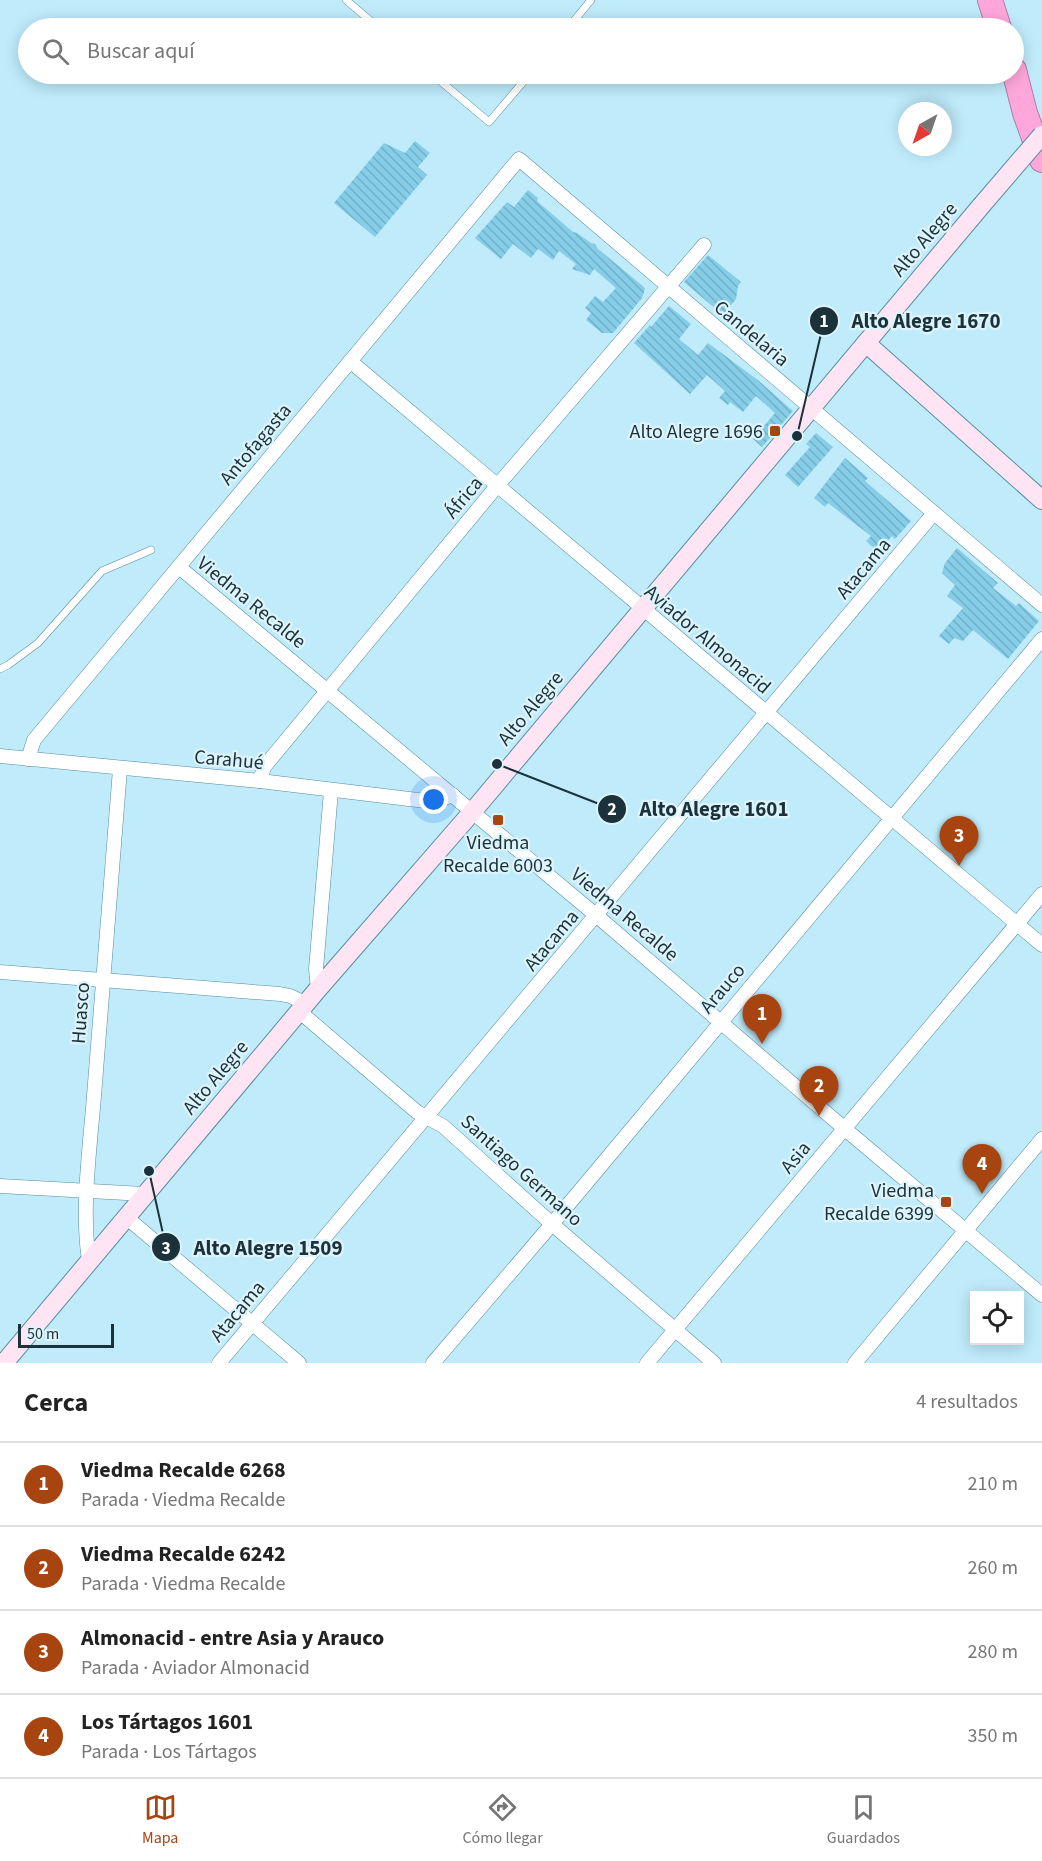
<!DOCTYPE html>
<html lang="es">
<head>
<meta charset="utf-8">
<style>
	:root { --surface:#fff; --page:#f2f2f2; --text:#222; --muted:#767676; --line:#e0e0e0; --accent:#a8440f }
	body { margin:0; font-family:"Source Sans 3",sans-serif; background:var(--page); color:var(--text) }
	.controls { position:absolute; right:18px; bottom:18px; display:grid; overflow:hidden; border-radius:0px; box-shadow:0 3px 15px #0003 }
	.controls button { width:54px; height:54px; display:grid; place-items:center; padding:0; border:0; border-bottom:2px solid var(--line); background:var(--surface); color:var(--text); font:30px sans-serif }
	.compass { position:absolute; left:898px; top:102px; width:54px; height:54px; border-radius:50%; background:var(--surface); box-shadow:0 3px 15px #0003; rotate:220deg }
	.scale { position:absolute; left:18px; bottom:15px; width:96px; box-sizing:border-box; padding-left:6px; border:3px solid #1b323a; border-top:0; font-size:16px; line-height:21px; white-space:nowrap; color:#1b323a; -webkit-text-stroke:4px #def4fc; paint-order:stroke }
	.you { position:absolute; left:434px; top:800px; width:21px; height:21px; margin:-15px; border:4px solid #fff; border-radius:50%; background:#1a73e8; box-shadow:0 0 0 9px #1a73e833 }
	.badge { display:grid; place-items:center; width:39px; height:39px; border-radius:50%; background:var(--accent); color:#fff; font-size:20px; font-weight:700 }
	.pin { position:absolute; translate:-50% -50px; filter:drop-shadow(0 2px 3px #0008) }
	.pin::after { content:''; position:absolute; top:32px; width:21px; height:18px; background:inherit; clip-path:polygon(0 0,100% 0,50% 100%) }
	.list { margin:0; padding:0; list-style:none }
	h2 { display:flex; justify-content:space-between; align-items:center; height:78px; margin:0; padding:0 24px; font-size:26px }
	h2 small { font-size:20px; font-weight:400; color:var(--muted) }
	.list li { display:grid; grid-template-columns:39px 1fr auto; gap:18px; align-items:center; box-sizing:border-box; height:84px; padding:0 24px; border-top:2px solid var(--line) }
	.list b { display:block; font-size:22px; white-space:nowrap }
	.list p { margin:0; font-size:20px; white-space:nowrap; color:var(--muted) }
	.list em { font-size:20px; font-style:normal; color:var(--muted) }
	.icon { flex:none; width:33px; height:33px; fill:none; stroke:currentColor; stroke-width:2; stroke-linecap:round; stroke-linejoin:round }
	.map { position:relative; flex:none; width:1042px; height:1363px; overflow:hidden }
	.search { position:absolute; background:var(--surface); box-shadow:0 3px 15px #0003; left:18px; right:18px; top:18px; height:66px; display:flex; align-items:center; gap:15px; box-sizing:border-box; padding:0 21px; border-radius:33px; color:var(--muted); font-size:22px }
	.sheet { height:414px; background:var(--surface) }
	nav { display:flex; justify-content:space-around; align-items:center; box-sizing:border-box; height:84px; border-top:2px solid var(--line); background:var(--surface); font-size:16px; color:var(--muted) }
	nav a { display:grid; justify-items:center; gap:3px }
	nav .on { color:var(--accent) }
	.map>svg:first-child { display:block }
</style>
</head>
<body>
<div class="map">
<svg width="1042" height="1363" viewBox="0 0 1042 1363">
	<defs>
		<pattern id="building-back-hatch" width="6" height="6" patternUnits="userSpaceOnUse" patternTransform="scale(1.5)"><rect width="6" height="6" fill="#86cde8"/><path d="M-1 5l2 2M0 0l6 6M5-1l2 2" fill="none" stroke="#73b0c8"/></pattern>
	</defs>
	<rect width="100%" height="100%" fill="#bfebfb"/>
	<g fill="url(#building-back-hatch)">
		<polygon points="415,141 430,153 418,167 427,175 375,237 334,203 384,143 405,153"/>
		<polygon points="528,190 538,198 537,201 573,232 577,233 591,243 595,244 598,249 644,287 645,289 642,298 613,333 602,333 586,320 591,313 585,308 595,296 603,302 616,288 594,269 590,275 572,269 576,264 559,251 553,260 538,249 531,258 513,244 501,259 475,238 507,202 514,207"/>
		<polygon points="708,255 741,282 738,286 736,299 723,315 684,282"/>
		<polygon points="669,306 691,324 679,339 698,355 708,343 759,381 793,411 762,447 753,439 775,413 756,396 743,412 730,402 728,405 719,398 725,391 707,375 690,394 634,343 650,325 651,327"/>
		<polygon points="816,433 833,447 798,487 785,475 810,447 806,444"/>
		<polygon points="845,458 868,478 865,481 911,521 895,539 892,536 878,552 866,541 871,536 828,503 825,507 814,498"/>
		<polygon points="957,548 998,583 993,588 1016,606 1019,603 1039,621 1008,659 973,630 963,641 954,638 949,644 939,636 963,608 947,596 955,585 942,573 945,563"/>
	</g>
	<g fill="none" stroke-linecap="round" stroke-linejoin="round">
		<g stroke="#578ca0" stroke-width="8">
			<g id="lane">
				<polyline points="346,0 379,28"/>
				<polyline points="568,28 591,0"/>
				<polyline points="432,74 489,122 530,74"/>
				<polyline points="0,669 8,665 38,643 102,571 151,550"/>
			</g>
		</g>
		<g stroke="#578ca0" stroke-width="15">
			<g id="street">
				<polyline points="350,361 1042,945"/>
				<polyline points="179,567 597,916 845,1129 1042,1295"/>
				<polyline points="0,756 260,781 434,802 453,795"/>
				<polyline points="28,759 34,740 519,159 1042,605"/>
				<polyline points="260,781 264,767 497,486 704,245"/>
				<polyline points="0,972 280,994 290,996 307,1004"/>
				<polyline points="318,989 316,969 331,791"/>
				<polyline points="300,1012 417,1112 443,1126 552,1224 714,1363"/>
				<polyline points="0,1186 144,1194"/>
				<polyline points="126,1217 299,1363"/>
				<path d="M 89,1260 C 81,1211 90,1147 94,1096 C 102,987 111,878 120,769"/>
				<polyline points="219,1363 934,513"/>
				<polyline points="433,1363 552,1224 1042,639"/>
				<polyline points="647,1363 1042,894"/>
				<polyline points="855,1363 1042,1139"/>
			</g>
		</g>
		<g stroke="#578ca0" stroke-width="20">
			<g id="secondary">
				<polyline points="866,343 1042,500"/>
				<polyline points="4,1363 318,989 473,811 981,206"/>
			</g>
		</g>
		<g stroke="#af7ea3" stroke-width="26">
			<g id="highway">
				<polyline points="990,0 999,28"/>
				<polyline points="1014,70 1025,113 1042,160"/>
			</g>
		</g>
		<use href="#lane" stroke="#fff" stroke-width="7"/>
		<use href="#street" stroke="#fff" stroke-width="14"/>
		<use href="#secondary" stroke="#ffe5f4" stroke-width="18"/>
		<use href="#highway" stroke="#ffa7dc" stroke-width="24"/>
		<g stroke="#578ca0" stroke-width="20" stroke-linecap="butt">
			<polyline id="secondary-bridge" points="981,206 1042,135"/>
		</g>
		<use href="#secondary-bridge" stroke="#ffe5f4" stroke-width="18"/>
	</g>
	<g fill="#a8440f" stroke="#def4fc" stroke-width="2">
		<rect x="769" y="425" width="12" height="12" rx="3"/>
		<rect x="492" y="814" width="12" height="12" rx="3"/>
		<rect x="940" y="1196" width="12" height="12" rx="3"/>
	</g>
	<g text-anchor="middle" stroke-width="4.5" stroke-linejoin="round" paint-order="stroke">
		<g font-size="20" fill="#1b323a" stroke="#def4fc">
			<text transform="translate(924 239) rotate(-50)" y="7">Alto Alegre</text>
			<text transform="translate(752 333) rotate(40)" y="7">Candelaria</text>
			<text transform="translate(255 444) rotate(-50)" y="7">Antofagasta</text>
			<text transform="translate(463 497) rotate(-50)" y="7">África</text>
			<text transform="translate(863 568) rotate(-50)" y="7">Atacama</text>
			<text transform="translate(252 602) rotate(39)" y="7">Viedma Recalde</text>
			<text transform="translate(708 639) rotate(40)" y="7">Aviador Almonacid</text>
			<text transform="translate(530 708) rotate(-50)" y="7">Alto Alegre</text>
			<text transform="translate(229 759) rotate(5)" y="7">Carahué</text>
			<text transform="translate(625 914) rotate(40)" y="7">Viedma Recalde</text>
			<text transform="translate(551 940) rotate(-50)" y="7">Atacama</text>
			<text transform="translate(722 988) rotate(-50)" y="7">Arauco</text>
			<text transform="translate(80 1013) rotate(-86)" y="7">Huasco</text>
			<text transform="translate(215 1077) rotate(-50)" y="7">Alto Alegre</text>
			<text transform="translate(795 1157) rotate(-50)" y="7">Asia</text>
			<text transform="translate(522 1170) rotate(42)" y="7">Santiago Germano</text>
			<text transform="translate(237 1311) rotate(-50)" y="7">Atacama</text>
		</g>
		<g font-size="20" fill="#1b323a" stroke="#def4fc" text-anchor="end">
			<text x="763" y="438">Alto Alegre 1696</text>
			<text x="498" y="849" text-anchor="middle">Viedma<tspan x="498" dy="23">Recalde 6003</tspan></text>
			<text x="934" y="1197">Viedma<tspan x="934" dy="23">Recalde 6399</tspan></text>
		</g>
	</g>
	<path fill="none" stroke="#1b323a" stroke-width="2" d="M797 436L824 321M497 764L612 809M149 1171L166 1247"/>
	<g fill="#1b323a" stroke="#def4fc" stroke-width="2">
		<circle cx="797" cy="436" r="6"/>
		<circle cx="497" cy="764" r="6"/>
		<circle cx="149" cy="1171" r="6"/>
		<circle cx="824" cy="321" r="15"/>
		<circle cx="612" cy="809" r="15"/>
		<circle cx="166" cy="1247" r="15"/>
	</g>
	<g font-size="18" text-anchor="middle" font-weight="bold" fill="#fff">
		<text x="824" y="327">1</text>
		<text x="612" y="815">2</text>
		<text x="166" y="1254">3</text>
	</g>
	<g font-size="21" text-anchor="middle" font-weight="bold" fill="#1b323a" stroke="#def4fc" stroke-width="4.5" stroke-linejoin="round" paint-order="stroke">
		<text x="926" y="328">Alto Alegre 1670</text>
		<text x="714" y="816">Alto Alegre 1601</text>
		<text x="268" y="1255">Alto Alegre 1509</text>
	</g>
</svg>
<div class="controls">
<button><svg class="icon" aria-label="locate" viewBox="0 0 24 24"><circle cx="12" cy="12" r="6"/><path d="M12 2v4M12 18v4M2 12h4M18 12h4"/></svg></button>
</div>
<svg class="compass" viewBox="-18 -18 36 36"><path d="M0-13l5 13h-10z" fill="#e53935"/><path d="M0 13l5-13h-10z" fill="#767676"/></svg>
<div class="scale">50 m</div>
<div class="you"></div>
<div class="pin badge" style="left:762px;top:1044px">1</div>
<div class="pin badge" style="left:819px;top:1116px">2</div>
<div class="pin badge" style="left:959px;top:866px">3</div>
<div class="pin badge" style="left:982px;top:1194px">4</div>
<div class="search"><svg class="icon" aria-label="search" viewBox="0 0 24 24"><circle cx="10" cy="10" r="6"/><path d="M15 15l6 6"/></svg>Buscar aquí</div>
</div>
<section class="sheet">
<h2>Cerca<small>4 resultados</small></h2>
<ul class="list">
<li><span class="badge">1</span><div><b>Viedma Recalde 6268</b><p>Parada · Viedma Recalde</p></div><em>210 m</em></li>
<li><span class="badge">2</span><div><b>Viedma Recalde 6242</b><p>Parada · Viedma Recalde</p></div><em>260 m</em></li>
<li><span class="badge">3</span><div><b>Almonacid - entre Asia y Arauco</b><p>Parada · Aviador Almonacid</p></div><em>280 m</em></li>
<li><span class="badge">4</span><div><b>Los Tártagos 1601</b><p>Parada · Los Tártagos</p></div><em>350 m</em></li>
</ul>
</section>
<nav>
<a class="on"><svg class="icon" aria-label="map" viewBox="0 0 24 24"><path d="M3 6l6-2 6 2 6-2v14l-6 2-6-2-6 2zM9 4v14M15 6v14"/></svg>Mapa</a>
<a><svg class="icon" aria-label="directions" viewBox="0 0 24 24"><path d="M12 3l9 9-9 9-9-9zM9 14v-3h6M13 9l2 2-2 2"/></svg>Cómo llegar</a>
<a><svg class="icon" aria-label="saved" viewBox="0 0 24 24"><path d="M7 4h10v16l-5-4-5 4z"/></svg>Guardados</a>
</nav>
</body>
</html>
